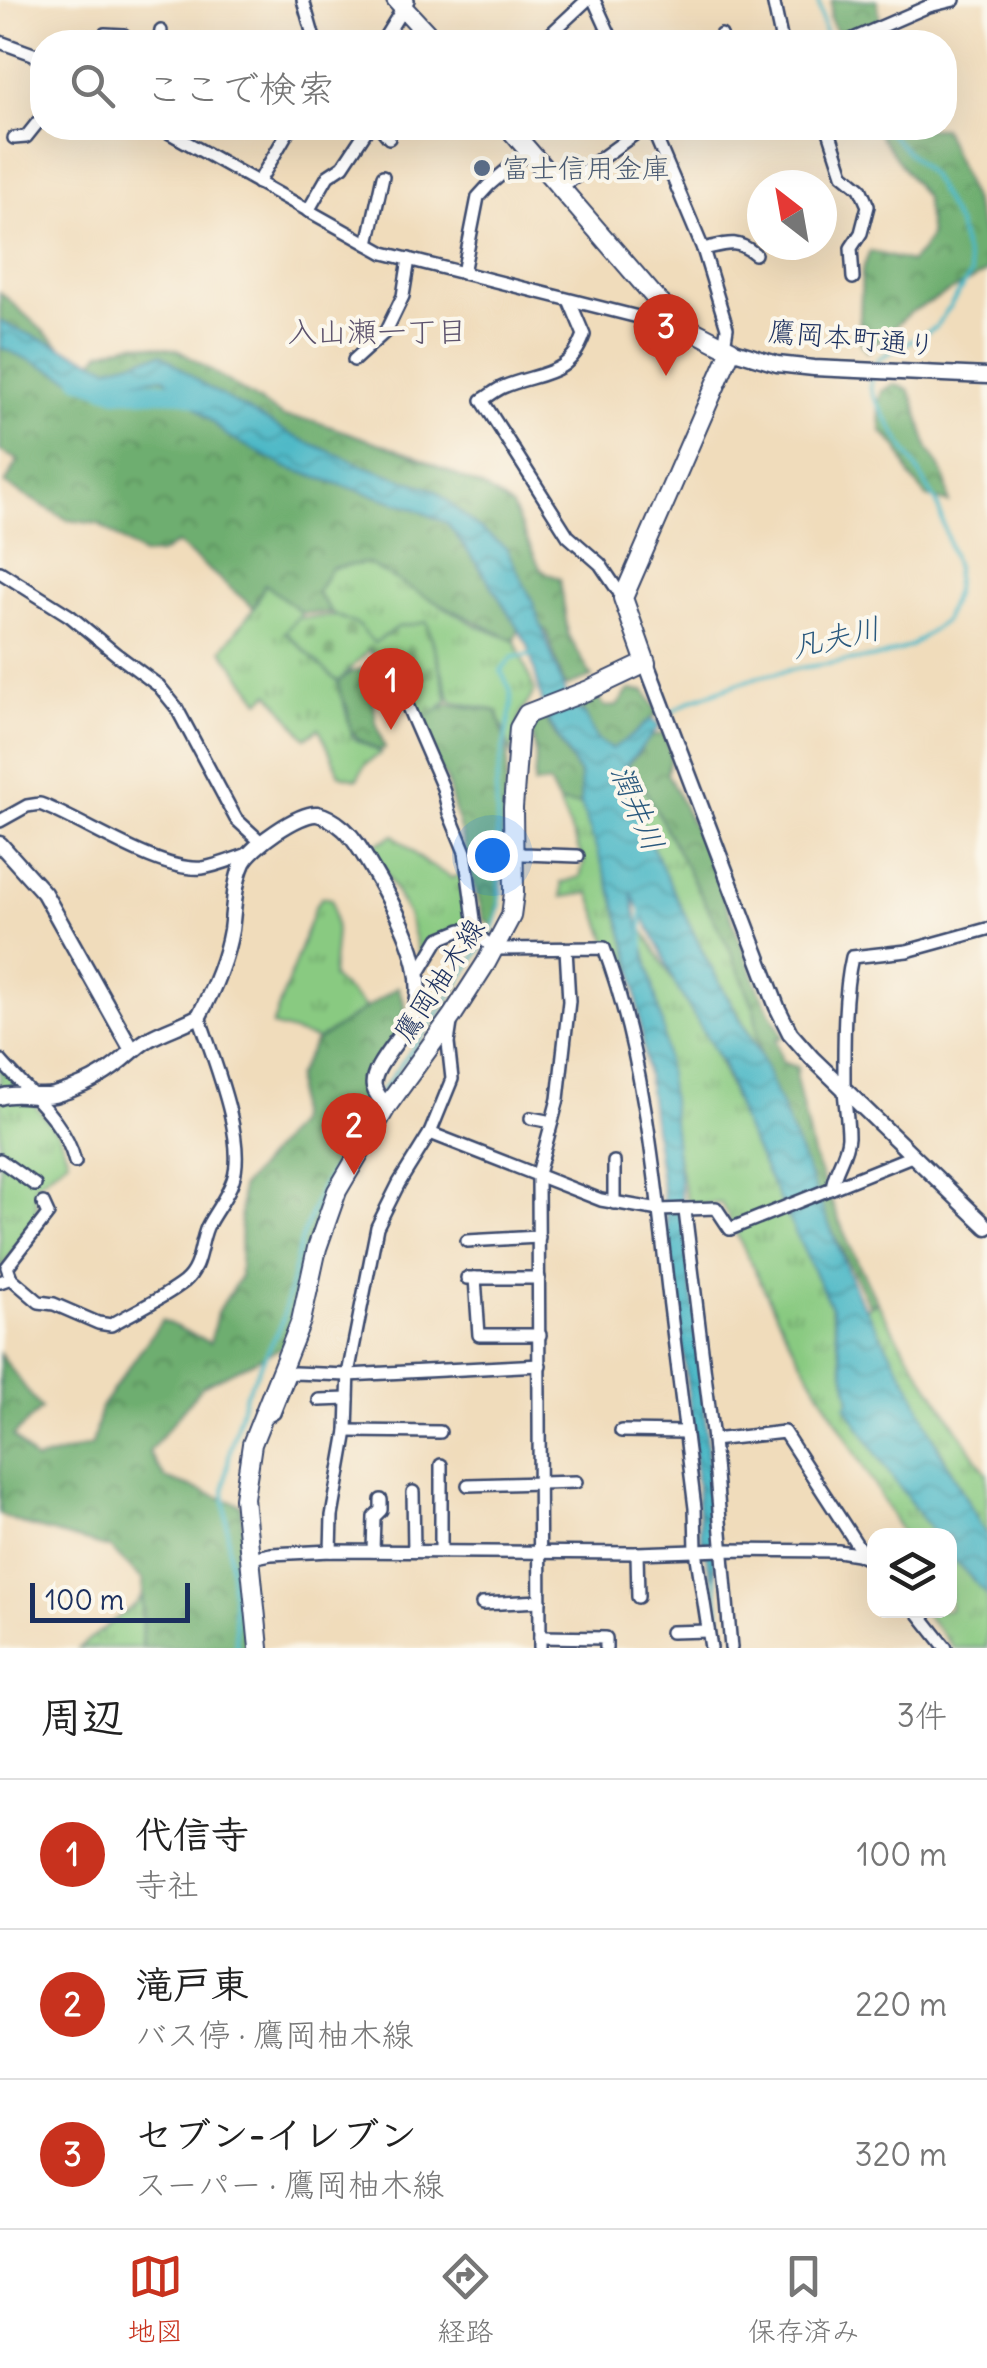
<!DOCTYPE html>
<html lang="ja">
<head>
<meta charset="utf-8">
<style>
	:root { --surface:#fff; --page:#f6f6f6; --text:#222; --muted:#767676; --line:#e0e0e0; --accent:#c8321e }
	body { margin:0; font-family:Delius,"Klee One",sans-serif; background:var(--page); color:var(--text) }
	.controls { position:absolute; right:30px; bottom:30px; display:grid; overflow:hidden; border-radius:20px; box-shadow:0 10px 40px #0002 }
	.controls button { width:90px; height:90px; display:grid; place-items:center; padding:0; border:0; border-bottom:2px solid var(--line); background:var(--surface); color:var(--text); font:50px sans-serif }
	.compass { position:absolute; left:747px; top:170px; width:90px; height:90px; border-radius:50%; background:var(--surface); box-shadow:0 10px 40px #0002; rotate:329deg }
	.scale { position:absolute; left:30px; bottom:25px; width:160px; box-sizing:border-box; padding-left:10px; border:5px solid #1b2f5e; border-top:0; font-size:28px; line-height:35px; white-space:nowrap; color:#1b2f5e; -webkit-text-stroke:8px #fbf7ec; paint-order:stroke }
	.you { position:absolute; left:492px; top:855px; width:35px; height:35px; margin:-25px; border:8px solid #fff; border-radius:50%; background:#1a73e8; box-shadow:0 0 0 15px #1a73e833 }
	.badge { display:grid; place-items:center; width:65px; height:65px; border-radius:50%; background:var(--accent); color:#fff; font-size:32px; font-weight:700 }
	.pin { position:absolute; translate:-50% -82px; filter:drop-shadow(0 2px 5px #0008) }
	.pin::after { content:''; position:absolute; top:52px; width:35px; height:30px; background:inherit; clip-path:polygon(0 0,100% 0,50% 100%) }
	.list { margin:0; padding:0; list-style:none }
	h2 { display:flex; justify-content:space-between; align-items:center; height:130px; margin:0; padding:0 40px; font-size:42px }
	h2 small { font-size:32px; font-weight:400; color:var(--muted) }
	.list li { display:grid; grid-template-columns:65px 1fr auto; gap:30px; align-items:center; box-sizing:border-box; height:150px; padding:0 40px; border-top:2px solid var(--line) }
	.list b { display:block; font-size:38px; white-space:nowrap }
	.list p { margin:0; font-size:32px; white-space:nowrap; color:var(--muted) }
	.list em { font-size:32px; font-style:normal; color:var(--muted) }
	.icon { flex:none; width:55px; height:55px; fill:none; stroke:currentColor; stroke-width:2; stroke-linecap:round; stroke-linejoin:round }
	.map { position:relative; flex:none; width:987px; height:1648px; overflow:hidden }
	.search { position:absolute; background:var(--surface); box-shadow:0 10px 40px #0002; left:30px; right:30px; top:30px; height:110px; display:flex; align-items:center; gap:25px; box-sizing:border-box; padding:0 35px; border-radius:40px; color:var(--muted); font-size:38px }
	.sheet { height:580px; background:var(--surface) }
	nav { display:flex; justify-content:space-around; align-items:center; box-sizing:border-box; height:140px; border-top:2px solid var(--line); background:var(--surface); font-size:28px; color:var(--muted) }
	nav a { display:grid; justify-items:center; gap:5px }
	nav .on { color:var(--accent) }
	.map>svg:first-child { display:block }
</style>
</head>
<body>
<div class="map">
<svg width="987" height="1648" viewBox="0 0 987 1648">
	<defs>
		<pattern id="grass-tufts" width="24" height="20" patternUnits="userSpaceOnUse" patternTransform="scale(2.5)"><rect width="24" height="20" fill="#89ca81"/><path d="M3 7l-1-3M5 7V3M7 7l1-3M15 17l-1-3M17 17v-4M19 17l1-3" fill="none" stroke="#6fa46d"/></pattern>
		<pattern id="forest-crowns" width="20" height="18" patternUnits="userSpaceOnUse" patternTransform="scale(2.5)"><rect width="20" height="18" fill="#6eae6f"/><path d="M2 6a3 3 0 1 1 6 0M12 15a3 3 0 1 1 6 0" fill="none" stroke="#5a8e5e"/></pattern>
		<pattern id="cemetery-stones" width="16" height="16" patternUnits="userSpaceOnUse" patternTransform="scale(2.5)"><rect width="16" height="16" fill="#89ca81"/><path d="M2 7V4a2 2 0 0 1 4 0v3zM10 15v-3a2 2 0 0 1 4 0v3z" fill="#6fa46d"/></pattern>
		<pattern id="water-waves" width="16" height="10" patternUnits="userSpaceOnUse" patternTransform="scale(2.5)"><rect width="16" height="10" fill="#4bb8c6"/><path d="M0 5q4-4 8 0t8 0" fill="none" stroke="#3e96a4"/></pattern>
	</defs>
	<rect width="100%" height="100%" fill="#fbf7ec"/>
	<filter id="ink" filterUnits="userSpaceOnUse"><feTurbulence type="fractalNoise" baseFrequency=".01" numOctaves="2"/><feDisplacementMap in="SourceGraphic" scale="20" xChannelSelector="R" yChannelSelector="G"/><feConvolveMatrix kernelMatrix="1 2 1 2 8 2 1 2 1" color-interpolation-filters="sRGB"/></filter>
	<filter id="wash" filterUnits="userSpaceOnUse"><feTurbulence type="fractalNoise" baseFrequency=".0048" numOctaves="4" result="noise"/><feDisplacementMap in="SourceGraphic" scale="40" xChannelSelector="R" yChannelSelector="G"/><feGaussianBlur stdDeviation="2.25" result="paint"/><feColorMatrix in="noise" values="0 0 0 0 0 0 0 0 0 0 0 0 0 0 0 0 0 1.4 0 .05"/><feComposite in="paint" operator="in"/></filter>
	<g filter="url(#wash)">
		<rect width="100%" height="100%" fill="#f0dcbb"/>
		<g fill="url(#grass-tufts)" stroke="#527c70" stroke-width="2.5">
			<polygon points="367,563 476,625 515,641 535,691 520,715 512,755 497,711 451,701 427,622 394,630 374,643 346,620 332,613 317,592 331,568"/>
			<polygon points="265,583 302,613 285,632 338,682 353,738 381,753 365,765 357,779 340,775 319,728 306,738 270,693 260,701 222,650 254,608"/>
			<polygon points="626,765 641,782 729,946 754,1007 760,1052 708,962 641,824"/>
			<polygon points="559,803 581,805 609,882 633,970 619,973 590,893 562,897 561,883 580,877 584,862"/>
			<polygon points="394,835 424,862 452,878 468,871 476,929 451,929 421,962 408,915 372,846"/>
			<polygon points="322,897 332,899 336,931 332,977 366,1008 319,1040 272,1026 315,907"/>
			<polygon points="632,911 694,1016 709,1036 747,1131 830,1305 850,1400 936,1535 903,1535 788,1337 721,1203 688,1205 671,1131"/>
			<polygon points="0,1063 59,1134 68,1159 35,1185 37,1216 0,1270"/>
			<polygon points="877,1302 901,1343 987,1474 987,1537 865,1309"/>
			<polygon points="950,1554 987,1589 987,1648 954,1648 923,1611 950,1610"/>
			<polygon points="142,1596 141,1648 78,1648 136,1604"/>
		</g>
		<g fill="url(#forest-crowns)" stroke="#446e66" stroke-width="2.5">
			<polygon points="832,0 877,0 880,20 852,32 837,34 830,18"/>
			<path d="M 874,128 L 943,128 C 961,174 987,221 987,272 L 911,312 L 867,352 L 859,339 L 862,271 L 870,251 L 910,262 L 921,251 L 930,236 L 925,198 Z"/>
			<polygon points="0,292 86,370 101,352 135,343 178,350 284,417 314,421 413,455 486,489 512,507 541,570 560,579 568,634 592,677 565,687 546,630 520,622 515,641 420,594 367,563 331,568 317,592 332,613 302,613 265,584 254,608 177,543 160,554 143,555 99,524 68,520 5,484 18,460 0,451"/>
			<polygon points="894,384 909,390 915,403 928,449 939,465 946,481 949,503 927,497 910,476 898,448 882,432 878,404 882,391"/>
			<polygon points="365,669 379,676 372,691 376,722 385,749 378,750 358,739 350,729 347,707 341,697 338,682 351,672"/>
			<polygon points="629,690 645,691 658,713 626,741 611,749 598,742 578,702 595,692 605,707 617,706"/>
			<polygon points="449,704 497,711 508,753 500,900 494,926 484,920 446,778 438,768 419,720"/>
			<polygon points="542,714 580,775 581,805 559,803 549,783 534,785 536,754 530,722"/>
			<polygon points="664,733 671,753 667,773 706,852 759,989 783,1037 776,1039 782,1062 798,1067 796,1078 813,1155 848,1242 877,1302 869,1305 801,1169 761,1057 754,1007 730,950 641,782 626,765 640,752 644,739"/>
			<path d="M 398,987 L 406,1007 C 391,1049 372,1089 356,1130 C 328,1199 306,1272 287,1345 L 202,1386 L 149,1452 L 165,1478 L 241,1505 L 253,1648 L 142,1648 L 143,1580 L 110,1548 L 26,1525 L 0,1515 L 0,1354 L 41,1409 L 13,1436 L 35,1461 L 92,1445 L 101,1407 L 162,1320 L 210,1343 L 217,1313 L 240,1277 L 241,1188 L 296,1123 L 296,1077 L 315,1042 Z"/>
		</g>
		<polygon fill="url(#cemetery-stones)" stroke="#527c70" stroke-width="2.5" points="337,616 358,625 374,643 398,627 427,622 448,700 435,712 419,720 405,691 400,693 369,650 338,682 285,632 297,618"/>
		<polygon fill="url(#water-waves)" stroke="#337492" stroke-width="2.5" points="0,321 16,329 109,367 161,354 205,386 295,437 364,466 435,490 472,523 506,548 532,600 569,704 585,714 596,739 611,749 632,736 651,719 660,726 626,765 639,819 706,959 761,1057 858,1296 912,1389 938,1448 987,1537 987,1595 950,1555 950,1536 935,1535 887,1470 846,1406 850,1400 832,1309 743,1124 723,1064 675,984 663,955 631,892 663,1028 691,1289 700,1334 716,1581 711,1575 700,1533 693,1437 682,1340 633,969 614,898 581,805 580,775 546,716 528,645 487,578 447,523 411,507 288,468 226,435 164,377 90,387 0,347"/>
		<g fill="none" stroke-linecap="round" stroke-linejoin="round">
			<g stroke="#4bb8c6" stroke-width="4">
				<polyline points="818,0 827,42"/>
				<polyline points="876,365 878,359 936,327 971,274 958,226 931,176 884,128"/>
				<polyline points="668,714 692,700 751,679 800,668 883,656 911,646 944,621 955,591 956,568 937,503 873,396 870,385 873,374"/>
				<polyline points="641,907 643,947"/>
				<polyline points="381,1092 441,1010 493,929 500,907 496,787 512,704 510,689 501,671 513,657 534,655"/>
				<polyline points="715,1577 723,1648"/>
				<polyline points="237,1648 224,1489 230,1450 245,1396 282,1323 300,1243 320,1190 375,1100"/>
			</g>
			<polyline stroke="#4bb8c6" stroke-width="20" points="81,377 117,390 184,392 204,399"/>
		</g>
	</g>
	<g filter="url(#ink)">
		<g fill="none" stroke-linecap="round" stroke-linejoin="round">
			<g stroke="#3b496c" stroke-width="16">
				<g id="minor">
					<polyline points="303,0 315,42"/>
					<polyline points="594,0 613,42"/>
					<polyline points="773,0 782,42"/>
					<polyline points="721,35 723,42"/>
					<polyline points="0,42 33,54 42,62"/>
					<polyline points="102,42 105,34 124,35"/>
					<polyline points="159,42 161,31"/>
					<polyline points="382,42 408,0"/>
					<polyline points="542,42 587,0"/>
					<polyline points="846,42 929,6 954,0"/>
					<polyline points="381,128 389,138"/>
					<polyline points="652,128 703,249 727,328 724,347"/>
					<polyline points="828,128 843,174 860,188 868,206 861,233 851,248 853,278"/>
					<polyline points="168,132 384,253 650,320 677,319"/>
					<polyline points="14,138 26,137 42,117"/>
					<polyline points="258,183 290,128"/>
					<polyline points="560,188 643,128"/>
					<polyline points="308,211 328,176 343,166 368,128"/>
					<polyline points="368,244 383,176"/>
					<path d="M 703,249 C 726,244 736,238 755,254"/>
					<polyline points="463,273 478,197 489,185 529,151"/>
					<path d="M 570,302 L 584,335 C 569,378 539,372 503,387 C 496,390 489,396 482,400 L 568,536 L 600,564 L 623,598"/>
					<polyline points="354,360 386,331 403,296 409,259"/>
					<polyline points="0,572 70,616 116,654 159,686 176,707 236,819 261,842"/>
					<path d="M 404,698 L 443,788 L 449,813 L 465,852 L 476,934 L 495,949 L 604,948 C 642,1051 654,1164 666,1272 C 675,1351 685,1430 695,1508 L 696,1551 L 711,1648"/>
					<path d="M 0,821 L 27,806 L 40,804 C 83,820 159,872 202,868 C 217,866 233,859 248,854"/>
					<polyline points="513,851 523,854 578,856"/>
					<polyline points="417,976 439,939 461,930 476,934"/>
					<path d="M 0,1060 C 27,1092 65,1120 75,1162"/>
					<polyline points="531,1118 552,1122"/>
					<polyline points="430,1133 601,1200 659,1210 716,1208 730,1229 912,1156"/>
					<polyline points="0,1160 35,1185"/>
					<path d="M 832,1188 C 834,1169 847,1156 848,1137 C 848,1121 845,1105 844,1090 C 844,1049 843,996 852,957 L 907,951 L 987,929"/>
					<polyline points="614,1203 614,1162"/>
					<polyline points="685,1211 713,1440 731,1648"/>
					<polyline points="467,1241 539,1237"/>
					<polyline points="11,1278 7,1267 48,1214 43,1203"/>
					<polyline points="467,1278 539,1278"/>
					<polyline points="475,1278 479,1335 540,1335"/>
					<path d="M 0,1282 L 11,1278 L 39,1302 L 54,1304 L 98,1323 L 111,1325 C 135,1311 162,1299 184,1282 C 201,1268 199,1246 207,1227 C 215,1211 228,1196 233,1180 C 247,1139 212,1056 199,1016"/>
					<polyline points="319,1400 348,1399"/>
					<polyline points="263,1419 274,1413 289,1375 294,1373 348,1375 540,1365"/>
					<polyline points="347,1431 440,1432"/>
					<polyline points="621,1431 685,1432"/>
					<polyline points="713,1440 784,1432 865,1557"/>
					<polyline points="441,1465 441,1551"/>
					<polyline points="468,1485 576,1482"/>
					<polyline points="413,1492 414,1551"/>
					<polyline points="331,1551 332,1516 347,1431 349,1369 377,1227 399,1183 430,1133 452,1079 448,1043 451,1023"/>
					<polyline points="373,1551 374,1517 381,1510 381,1500"/>
					<polyline points="637,1553 638,1597"/>
					<polyline points="251,1558 271,1554 331,1551 637,1553 723,1550 838,1551 857,1554 874,1562"/>
					<polyline points="482,1604 540,1601"/>
					<polyline points="916,1610 946,1648"/>
					<polyline points="671,1632 708,1631"/>
					<polyline points="540,1637 606,1638 606,1648"/>
					<polyline points="540,1648 538,1174 558,1099 569,1001 566,949"/>
				</g>
			</g>
			<g stroke="#3b496c" stroke-width="19">
				<g id="tertiary">
					<polyline points="731,350 777,364 814,368 987,376"/>
					<polyline points="646,663 777,1007 790,1033 812,1058 987,1227"/>
					<polyline points="0,844 44,893 132,1050"/>
					<path d="M 0,1097 C 17,1091 36,1099 54,1095 C 73,1090 96,1080 112,1068 C 125,1059 135,1047 149,1039 C 165,1030 183,1025 199,1016 C 213,990 226,959 231,930 C 234,908 234,883 243,863 C 250,847 300,812 317,814 C 328,816 336,822 344,829 C 357,841 365,857 374,872 C 395,908 428,965 416,1008 C 411,1030 369,1067 374,1087 C 376,1094 382,1101 387,1106"/>
				</g>
			</g>
			<g stroke="#3b496c" stroke-width="22">
				<g id="secondary">
					<polyline points="396,0 435,42"/>
					<polyline points="259,1648 244,1498 252,1444 301,1321 317,1248 337,1191 387,1106 452,1016 486,963 511,916 514,893 513,808 519,728 527,714 589,690 646,663 623,598 731,350 690,329 658,301 509,128"/>
				</g>
			</g>
			<use href="#minor" stroke="#fff" stroke-width="11"/>
			<use href="#tertiary" stroke="#fff" stroke-width="14"/>
			<use href="#secondary" stroke="#fff" stroke-width="18"/>
		</g>
	</g>
	<circle fill="#5c6f8a" stroke="#fbf7ec" stroke-width="4" cx="482" cy="168" r="10"/>
	<g text-anchor="middle" stroke-width="8" stroke-linejoin="round" paint-order="stroke">
		<g font-size="28" fill="#4e5e75" stroke="#fbf7ec" text-anchor="start">
			<text x="502" y="178">富士信用金庫</text>
		</g>
		<g font-size="28" fill="#1b2f5e" stroke="#fbf7ec">
			<text transform="translate(852 338) rotate(5)" y="10">鷹岡本町通り</text>
			<text transform="translate(439 980) rotate(-57)" y="10">鷹岡柚木線</text>
		</g>
		<g font-size="30" fill="#5e546e" stroke="#fbf7ec">
			<text x="377" y="342">入山瀬一丁目</text>
		</g>
		<g font-size="30" font-style="italic" fill="#29587d" stroke="#fbf7ec">
			<text transform="translate(836 638) rotate(-13)" y="10">凡夫川</text>
			<text transform="translate(637 808) rotate(67)" y="10">潤井川</text>
		</g>
	</g>
</svg>
<div class="controls">
<button><svg class="icon" aria-label="layers" viewBox="0 0 24 24"><path d="M12 4l9 5-9 5-9-5zM3 14l9 5 9-5"/></svg></button>
</div>
<svg class="compass" viewBox="-18 -18 36 36"><path d="M0-13l5 13h-10z" fill="#e53935"/><path d="M0 13l5-13h-10z" fill="#767676"/></svg>
<div class="scale">100 m</div>
<div class="you"></div>
<div class="pin badge" style="left:391px;top:730px">1</div>
<div class="pin badge" style="left:354px;top:1175px">2</div>
<div class="pin badge" style="left:666px;top:376px">3</div>
<div class="search"><svg class="icon" aria-label="search" viewBox="0 0 24 24"><circle cx="10" cy="10" r="6"/><path d="M15 15l6 6"/></svg>ここで検索</div>
</div>
<section class="sheet">
<h2>周辺<small>3件</small></h2>
<ul class="list">
<li><span class="badge">1</span><div><b>代信寺</b><p>寺社</p></div><em>100 m</em></li>
<li><span class="badge">2</span><div><b>滝戸東</b><p>バス停 · 鷹岡柚木線</p></div><em>220 m</em></li>
<li><span class="badge">3</span><div><b>セブン-イレブン</b><p>スーパー · 鷹岡柚木線</p></div><em>320 m</em></li>
</ul>
</section>
<nav>
<a class="on"><svg class="icon" aria-label="map" viewBox="0 0 24 24"><path d="M3 6l6-2 6 2 6-2v14l-6 2-6-2-6 2zM9 4v14M15 6v14"/></svg>地図</a>
<a><svg class="icon" aria-label="directions" viewBox="0 0 24 24"><path d="M12 3l9 9-9 9-9-9zM9 14v-3h6M13 9l2 2-2 2"/></svg>経路</a>
<a><svg class="icon" aria-label="saved" viewBox="0 0 24 24"><path d="M7 4h10v16l-5-4-5 4z"/></svg>保存済み</a>
</nav>
</body>
</html>
